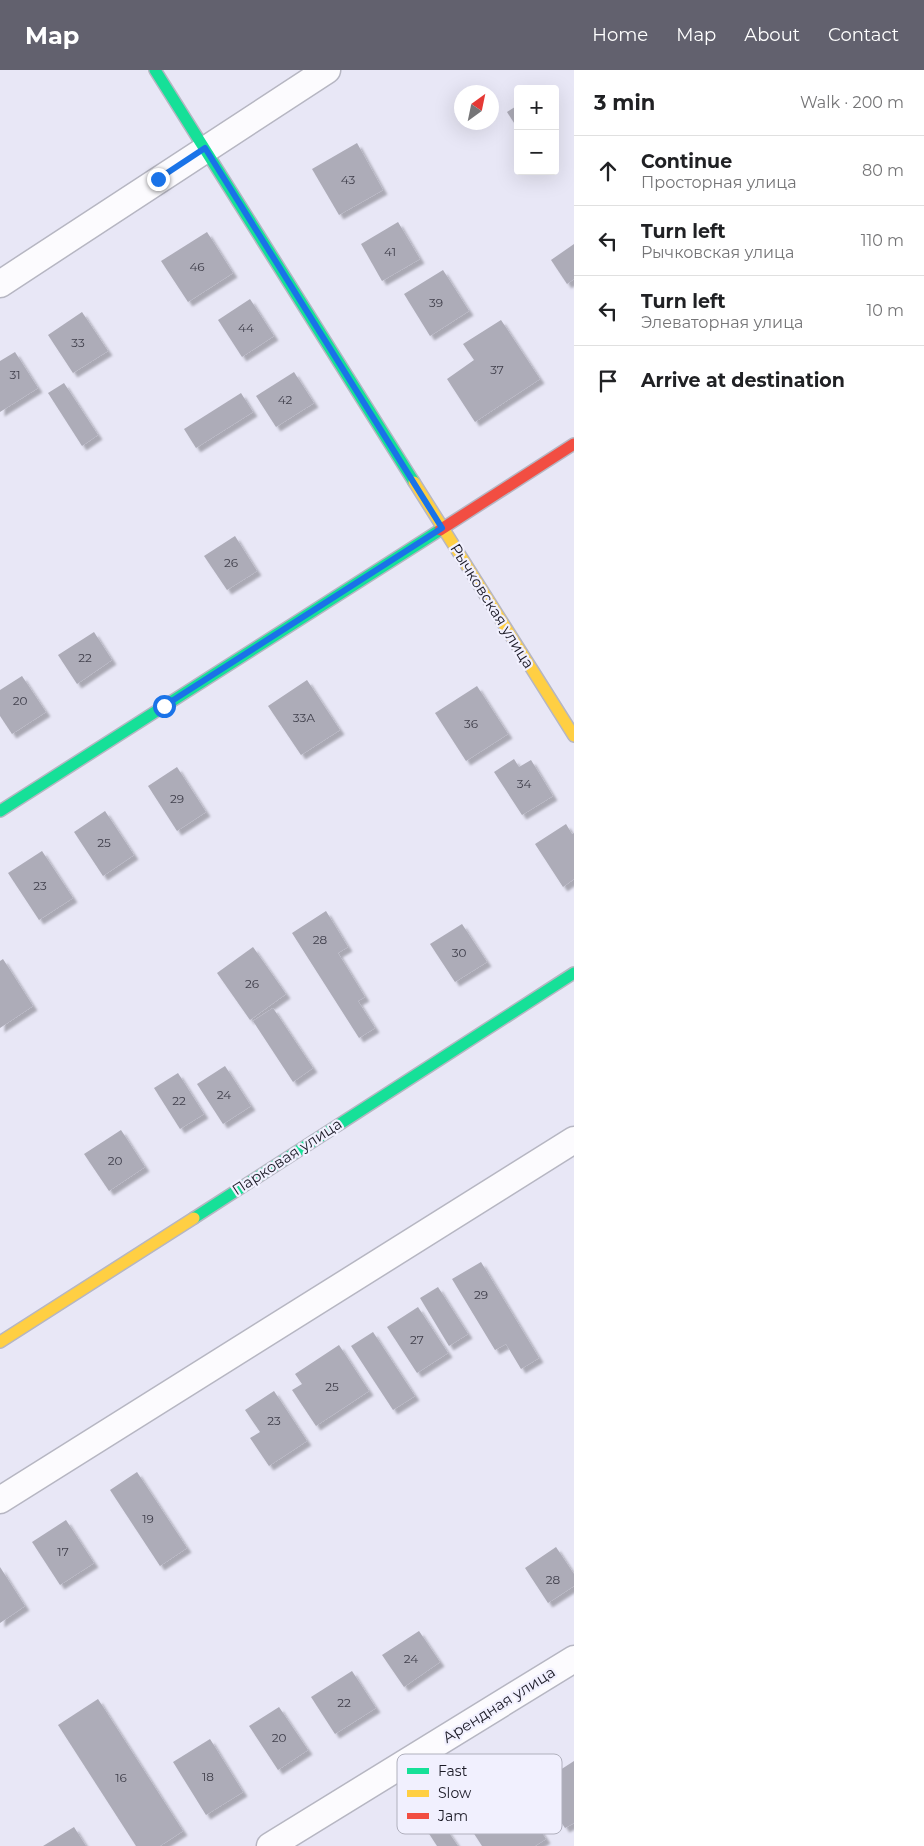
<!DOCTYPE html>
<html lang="en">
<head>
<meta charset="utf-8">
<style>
	:root { --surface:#fff; --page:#f6f6f6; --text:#202124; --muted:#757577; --line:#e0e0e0; --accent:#62616e }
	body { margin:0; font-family:Montserrat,sans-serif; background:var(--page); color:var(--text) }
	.controls { position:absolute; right:15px; top:15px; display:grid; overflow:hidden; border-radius:5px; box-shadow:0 5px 20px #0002 }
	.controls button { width:45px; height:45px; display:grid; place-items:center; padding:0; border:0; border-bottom:1px solid var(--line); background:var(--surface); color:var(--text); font:25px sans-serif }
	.compass { position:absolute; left:454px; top:15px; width:45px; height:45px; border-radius:50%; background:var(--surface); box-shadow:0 5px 20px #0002; rotate:33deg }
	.stop { position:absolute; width:15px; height:15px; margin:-11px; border:4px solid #1a73e8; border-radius:50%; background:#fff }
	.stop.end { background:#1a73e8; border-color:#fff; box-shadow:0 1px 5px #0008 }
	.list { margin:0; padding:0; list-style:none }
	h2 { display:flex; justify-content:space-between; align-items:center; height:65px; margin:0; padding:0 20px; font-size:21px }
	h2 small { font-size:16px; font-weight:400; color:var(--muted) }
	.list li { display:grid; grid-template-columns:32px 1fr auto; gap:15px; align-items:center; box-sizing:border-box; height:70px; padding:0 20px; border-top:1px solid var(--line) }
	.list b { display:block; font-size:19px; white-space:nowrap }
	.list p { margin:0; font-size:16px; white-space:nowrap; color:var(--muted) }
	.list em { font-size:16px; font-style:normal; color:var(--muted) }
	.icon { flex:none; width:28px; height:28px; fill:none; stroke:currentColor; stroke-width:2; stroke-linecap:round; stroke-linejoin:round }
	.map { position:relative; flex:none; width:574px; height:1776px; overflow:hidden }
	header { display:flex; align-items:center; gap:30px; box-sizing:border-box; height:70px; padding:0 25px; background:var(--accent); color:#fff }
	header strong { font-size:24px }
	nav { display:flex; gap:28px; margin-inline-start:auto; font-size:18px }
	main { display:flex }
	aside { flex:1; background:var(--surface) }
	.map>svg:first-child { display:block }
</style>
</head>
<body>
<header>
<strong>Map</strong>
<nav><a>Home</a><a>Map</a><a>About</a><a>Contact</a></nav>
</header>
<main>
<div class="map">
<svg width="574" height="1776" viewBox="0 0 574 1776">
	<defs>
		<filter id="shadow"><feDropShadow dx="4.5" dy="4.5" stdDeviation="1" flood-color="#0004"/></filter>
	</defs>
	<rect width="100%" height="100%" fill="#e8e7f6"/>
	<g fill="#adacb8" filter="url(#shadow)">
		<polygon points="518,35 518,59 507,42"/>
		<polygon points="357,73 383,120 339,145 312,99"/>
		<polygon points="398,152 420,189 382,211 361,174"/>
		<polygon points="207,162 233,203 188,232 161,191"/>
		<polygon points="574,174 574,209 567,214 551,190"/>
		<polygon points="443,200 469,241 430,266 404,224"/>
		<polygon points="250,229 274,266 242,287 218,250"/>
		<polygon points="82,242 108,281 73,303 48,265"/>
		<polygon points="501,250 540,309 475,352 447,309 474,290 463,274"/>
		<polygon points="15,282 38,318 0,342 0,291"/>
		<polygon points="294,302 314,333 276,357 256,326"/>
		<polygon points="64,313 98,365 82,376 48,323"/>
		<polygon points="241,323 253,342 196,378 184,359"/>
		<polygon points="235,466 257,501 227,520 204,486"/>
		<polygon points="94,562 112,590 77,614 58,585"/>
		<polygon points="22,606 46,642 12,664 0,646 0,620"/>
		<polygon points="307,610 340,660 301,685 268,636"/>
		<polygon points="477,616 508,664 466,691 435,643"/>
		<polygon points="514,689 519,697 531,690 553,726 522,745 494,702"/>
		<polygon points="177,697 206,742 177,761 148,716"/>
		<polygon points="105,741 134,785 103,806 74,762"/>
		<polygon points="566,754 572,764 574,763 574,809 563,817 535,774"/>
		<polygon points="42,781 73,828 39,850 8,803"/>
		<polygon points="326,841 348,877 338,883 365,927 358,931 375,958 359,968 292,863"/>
		<polygon points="462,854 487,892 455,912 430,874"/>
		<polygon points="253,877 286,924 250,950 217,903"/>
		<polygon points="3,889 33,936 0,958 0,891"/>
		<polygon points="273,938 313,998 293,1012 253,951"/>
		<polygon points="225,996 251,1036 223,1054 197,1014"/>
		<polygon points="178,1003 204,1044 180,1059 154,1018"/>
		<polygon points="121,1060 145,1097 109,1121 84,1084"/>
		<polygon points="481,1192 539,1288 521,1299 506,1274 495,1280 452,1209"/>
		<polygon points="438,1217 468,1264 449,1276 420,1228"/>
		<polygon points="418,1237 448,1283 417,1303 387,1257"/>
		<polygon points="373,1262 415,1326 393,1340 351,1276"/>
		<polygon points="339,1275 369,1321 316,1356 292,1320 302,1314 295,1304"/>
		<polygon points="274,1321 307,1371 269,1396 250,1368 260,1362 245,1340"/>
		<polygon points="137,1402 187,1478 160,1496 110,1420"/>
		<polygon points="66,1450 94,1493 60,1515 32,1472"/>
		<polygon points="556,1477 574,1504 574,1516 548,1533 525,1498"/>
		<polygon points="0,1497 25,1536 0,1553"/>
		<polygon points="419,1561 440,1592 404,1617 382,1585"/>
		<polygon points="352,1601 376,1638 335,1664 311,1627"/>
		<polygon points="98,1629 183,1761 160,1776 136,1776 58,1655"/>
		<polygon points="279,1637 308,1680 278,1700 249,1656"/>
		<polygon points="210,1669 243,1722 206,1745 173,1692"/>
		<polygon points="574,1691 574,1753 565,1758 537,1715"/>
		<polygon points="500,1698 546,1769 535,1776 482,1776 460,1742 480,1730 471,1717"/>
		<polygon points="436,1744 458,1776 437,1776 422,1753"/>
		<polygon points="74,1757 86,1776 43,1776"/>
	</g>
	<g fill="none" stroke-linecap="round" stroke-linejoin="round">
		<g stroke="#b6b6c2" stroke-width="29">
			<g id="street">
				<polyline points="0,214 327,0"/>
				<polyline points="0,1430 574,1070"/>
				<polyline points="270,1776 574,1589"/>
			</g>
		</g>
		<g stroke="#b6b6c2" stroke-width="14">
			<g id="fast">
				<polyline points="155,0 414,412"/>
				<polyline points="0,741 440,460"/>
				<polyline points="194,1148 574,903"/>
			</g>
		</g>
		<g stroke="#b6b6c2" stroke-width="14">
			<g id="slow">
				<polyline points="414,412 574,666"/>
				<polyline points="0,1272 194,1148"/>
			</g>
		</g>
		<g stroke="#b6b6c2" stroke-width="14">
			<polyline id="jam" points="440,460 574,374"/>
		</g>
		<use href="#street" stroke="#fcfbfe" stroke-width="26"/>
		<use href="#fast" stroke="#16e098" stroke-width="11"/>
		<use href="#slow" stroke="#ffcf43" stroke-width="11"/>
		<use href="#jam" stroke="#f24e42" stroke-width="11"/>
	</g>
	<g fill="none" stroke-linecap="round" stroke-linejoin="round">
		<polyline stroke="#1a73e8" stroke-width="6" points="158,109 205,78 442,458 164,636"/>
	</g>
	<g text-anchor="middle" stroke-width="4.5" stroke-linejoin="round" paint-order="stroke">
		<g font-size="12" fill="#3f3e4a">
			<text x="348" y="114">43</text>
			<text x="390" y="186">41</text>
			<text x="197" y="201">46</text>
			<text x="436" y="237">39</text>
			<text x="246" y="262">44</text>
			<text x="78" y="277">33</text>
			<text x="497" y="304">37</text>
			<text x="15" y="309">31</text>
			<text x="285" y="334">42</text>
			<text x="231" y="497">26</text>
			<text x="85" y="592">22</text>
			<text x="20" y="635">20</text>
			<text x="304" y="652">33А</text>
			<text x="471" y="658">36</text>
			<text x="524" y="718">34</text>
			<text x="177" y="733">29</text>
			<text x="104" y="777">25</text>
			<text x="40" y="820">23</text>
			<text x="320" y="874">28</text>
			<text x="459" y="887">30</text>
			<text x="252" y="918">26</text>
			<text x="224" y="1029">24</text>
			<text x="179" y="1035">22</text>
			<text x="115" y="1095">20</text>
			<text x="481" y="1229">29</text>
			<text x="417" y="1274">27</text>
			<text x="332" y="1321">25</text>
			<text x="274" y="1355">23</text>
			<text x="148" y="1453">19</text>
			<text x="63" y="1486">17</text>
			<text x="553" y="1514">28</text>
			<text x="411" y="1593">24</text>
			<text x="344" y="1637">22</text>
			<text x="279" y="1672">20</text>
			<text x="208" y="1711">18</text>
			<text x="121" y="1712">16</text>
		</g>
		<g font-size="15" fill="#1a1925" stroke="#f1f0fe">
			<text transform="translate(492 536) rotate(58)" y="5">Рычковская улица</text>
			<text transform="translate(287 1087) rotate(-33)" y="5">Парковая улица</text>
			<text transform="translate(499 1635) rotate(-32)" y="5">Арендная улица</text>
		</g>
	</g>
	<rect x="397" y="1684" width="165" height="80" rx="8" fill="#f1f0fe" stroke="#b0b0bd" stroke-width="1"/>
	<rect x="407" y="1698" width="22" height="6" fill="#16e098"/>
	<rect x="407" y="1720" width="22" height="7" fill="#ffcf43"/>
	<rect x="407" y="1743" width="22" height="6" fill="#f24e42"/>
	<g font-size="14" fill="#1a1925">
		<text x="438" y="1706">Fast</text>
		<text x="438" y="1728">Slow</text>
		<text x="438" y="1751">Jam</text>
	</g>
</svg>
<div class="controls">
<button>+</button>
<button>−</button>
</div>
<svg class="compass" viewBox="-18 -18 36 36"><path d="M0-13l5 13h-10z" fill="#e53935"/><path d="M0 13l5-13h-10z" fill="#757577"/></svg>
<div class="stop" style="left:164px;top:636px"></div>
<div class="stop end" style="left:158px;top:109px"></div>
</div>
<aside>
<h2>3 min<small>Walk · 200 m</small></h2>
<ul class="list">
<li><svg class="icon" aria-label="ahead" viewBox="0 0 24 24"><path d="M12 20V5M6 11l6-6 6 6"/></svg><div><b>Continue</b><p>Просторная улица</p></div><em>80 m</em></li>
<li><svg class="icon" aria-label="left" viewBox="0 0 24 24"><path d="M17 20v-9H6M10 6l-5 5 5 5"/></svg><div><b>Turn left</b><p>Рычковская улица</p></div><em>110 m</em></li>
<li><svg class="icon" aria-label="left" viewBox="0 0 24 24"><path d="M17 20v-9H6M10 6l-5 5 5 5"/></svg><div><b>Turn left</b><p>Элеваторная улица</p></div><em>10 m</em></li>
<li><svg class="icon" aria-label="arrive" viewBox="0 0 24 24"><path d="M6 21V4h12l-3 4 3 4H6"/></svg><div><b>Arrive at destination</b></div></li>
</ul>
</aside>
</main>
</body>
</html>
